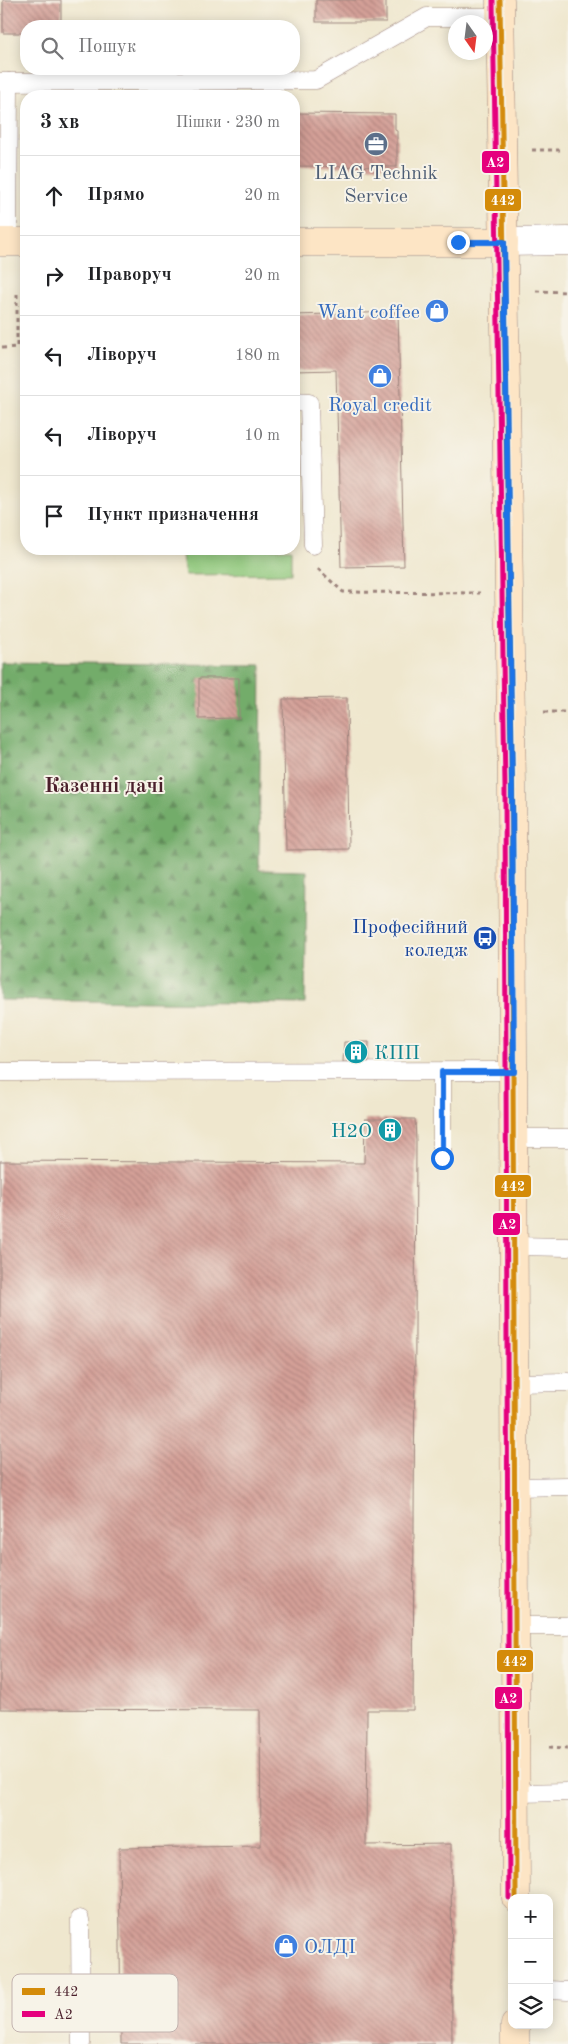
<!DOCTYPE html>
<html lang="uk">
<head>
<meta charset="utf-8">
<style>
	:root { --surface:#fff; --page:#f6f6f6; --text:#202124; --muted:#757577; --line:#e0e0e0 }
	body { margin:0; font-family:"Old Standard TT",serif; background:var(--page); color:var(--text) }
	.controls { position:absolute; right:15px; bottom:15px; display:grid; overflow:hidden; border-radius:10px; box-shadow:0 2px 12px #0003 }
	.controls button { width:45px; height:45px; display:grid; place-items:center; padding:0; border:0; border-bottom:1px solid var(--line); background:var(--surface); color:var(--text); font:25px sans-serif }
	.compass { position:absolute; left:448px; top:15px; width:45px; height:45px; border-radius:50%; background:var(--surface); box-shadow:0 2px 12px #0003; rotate:166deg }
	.stop { position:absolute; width:15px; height:15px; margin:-11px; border:4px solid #1a73e8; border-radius:50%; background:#fff }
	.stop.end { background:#1a73e8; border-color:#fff; box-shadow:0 1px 5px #0008 }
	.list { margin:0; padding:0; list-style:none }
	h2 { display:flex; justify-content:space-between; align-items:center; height:65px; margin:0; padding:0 20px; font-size:21px }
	h2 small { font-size:16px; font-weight:400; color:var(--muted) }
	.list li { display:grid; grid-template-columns:32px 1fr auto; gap:15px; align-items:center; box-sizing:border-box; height:80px; padding:0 20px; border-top:1px solid var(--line) }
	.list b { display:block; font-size:19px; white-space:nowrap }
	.list em { font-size:16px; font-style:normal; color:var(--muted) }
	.icon { flex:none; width:28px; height:28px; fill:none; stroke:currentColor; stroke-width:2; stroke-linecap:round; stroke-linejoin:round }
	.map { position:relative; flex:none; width:568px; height:2044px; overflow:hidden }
	.search { position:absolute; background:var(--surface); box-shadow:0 2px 12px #0003; left:20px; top:20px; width:280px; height:55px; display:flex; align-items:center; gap:12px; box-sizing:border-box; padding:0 18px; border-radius:20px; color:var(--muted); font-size:19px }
	.panel { position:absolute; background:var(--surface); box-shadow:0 2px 12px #0003; left:20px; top:90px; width:280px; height:465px; border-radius:20px }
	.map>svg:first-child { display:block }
</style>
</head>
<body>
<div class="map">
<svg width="568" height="2044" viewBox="0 0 568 2044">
	<defs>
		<pattern id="forest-firs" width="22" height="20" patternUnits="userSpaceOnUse" patternTransform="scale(1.25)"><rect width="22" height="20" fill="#73ac6b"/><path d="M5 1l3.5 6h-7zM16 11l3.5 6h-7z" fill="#608b58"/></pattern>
		<pattern id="building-back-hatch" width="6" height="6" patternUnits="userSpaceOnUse" patternTransform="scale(1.25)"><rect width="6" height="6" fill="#d4a098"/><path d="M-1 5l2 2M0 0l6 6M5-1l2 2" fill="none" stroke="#ae827c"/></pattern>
	</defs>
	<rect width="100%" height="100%" fill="#f7f3e8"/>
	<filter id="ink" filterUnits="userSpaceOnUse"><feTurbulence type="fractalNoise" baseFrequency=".02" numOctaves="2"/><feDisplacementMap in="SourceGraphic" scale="10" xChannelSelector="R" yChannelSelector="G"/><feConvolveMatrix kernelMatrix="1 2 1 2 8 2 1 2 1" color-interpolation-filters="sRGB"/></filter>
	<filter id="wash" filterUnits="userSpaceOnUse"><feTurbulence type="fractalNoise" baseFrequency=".0096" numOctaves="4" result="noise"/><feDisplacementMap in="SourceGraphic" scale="20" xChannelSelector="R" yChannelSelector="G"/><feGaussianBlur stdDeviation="1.12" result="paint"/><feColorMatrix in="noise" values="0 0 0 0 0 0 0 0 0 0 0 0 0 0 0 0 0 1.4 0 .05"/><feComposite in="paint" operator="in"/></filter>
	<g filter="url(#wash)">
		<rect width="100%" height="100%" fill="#efe7ce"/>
		<polygon fill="url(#forest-firs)" stroke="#5e664b" points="0,662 261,665 259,870 307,871 305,1004 0,1000"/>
		<polygon fill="#8fc87b" stroke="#6c7453" points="181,549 291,549 291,574 185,575"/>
		<g id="blocks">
			<g fill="url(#building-back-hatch)">
				<polygon points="3,0 61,0 61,26 26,26 26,33 3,33"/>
				<rect x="316" y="0" width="70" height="22"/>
				<polygon points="294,113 395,114 395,130 397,131 397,167 294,166"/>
				<polygon points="398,312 404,566 341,567 336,370 294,371 294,315"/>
				<polygon points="199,678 239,678 239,718 199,719"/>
				<polygon points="347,698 349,849 286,850 283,699"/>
				<polygon points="344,1042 369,1042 368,1063 343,1062"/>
				<polygon points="365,1119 415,1119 416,1141 413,1710 367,1710 366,1845 451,1844 452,2044 121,2044 119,1848 261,1846 260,1710 0,1709 0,1161 364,1163"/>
			</g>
		</g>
	</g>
	<g filter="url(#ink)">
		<use href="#blocks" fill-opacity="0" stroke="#9c837c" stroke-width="1"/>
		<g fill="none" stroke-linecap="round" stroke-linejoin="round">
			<g stroke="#9c837c" stroke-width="19">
				<g id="lane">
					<polyline points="0,82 316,80 427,17 500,17"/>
					<polyline points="8,242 9,82"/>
					<polyline points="294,402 309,403 313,545"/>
					<polyline points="0,1072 514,1071"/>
					<polyline points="514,1138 568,1138"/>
					<polyline points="442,1158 442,1072"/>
					<polyline points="515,1246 568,1247"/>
					<polyline points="515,1383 568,1382"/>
					<polyline points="516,1487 568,1486"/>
					<polyline points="516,1626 568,1626"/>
					<polyline points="517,1793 568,1792"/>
					<polyline points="80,1919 81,2044"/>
					<polyline points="549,1990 568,1991"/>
				</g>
			</g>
			<g stroke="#9c837c" stroke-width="29">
				<polyline id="street" points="504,242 568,241"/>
			</g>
			<g stroke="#9c837c" stroke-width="29">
				<g id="secondary">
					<polyline points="500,0 512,787 516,1898"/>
					<polyline points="0,242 26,242"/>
					<polyline points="294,242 504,242"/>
					<polyline points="515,2025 515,2044"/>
				</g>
			</g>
			<g stroke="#9c837c" stroke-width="3" stroke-dasharray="4 4" stroke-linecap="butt">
				<polyline points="532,150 564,150"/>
				<polyline points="536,291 568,292"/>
				<polyline points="2,348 17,347 17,291"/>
				<polyline points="318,569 343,592 480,593"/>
				<polyline points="544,712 568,712"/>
				<polyline points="549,1747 568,1748"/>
			</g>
			<use href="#lane" stroke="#fff" stroke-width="18"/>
			<use href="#street" stroke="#fff" stroke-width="28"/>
			<use href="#secondary" stroke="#fde5c5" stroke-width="28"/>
			<g stroke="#f7f3e8" stroke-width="9">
				<polyline id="bus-1" points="500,0 512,787 516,1898"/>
			</g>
			<g stroke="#f7f3e8" stroke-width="9">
				<polyline id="bus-2" points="493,0 505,787 509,1898"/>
			</g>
			<use href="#bus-1" stroke="#d48b09" stroke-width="5"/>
			<use href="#bus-2" stroke="#e5007d" stroke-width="5"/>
		</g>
	</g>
	<g fill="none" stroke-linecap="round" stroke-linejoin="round" filter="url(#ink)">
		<polyline stroke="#1a73e8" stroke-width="6" points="442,1158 442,1072 514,1072 512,787 504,242 458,242"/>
	</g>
	<defs>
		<g id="office-disc" transform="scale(1.25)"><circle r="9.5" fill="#5c6f8a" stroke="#f7f3e8"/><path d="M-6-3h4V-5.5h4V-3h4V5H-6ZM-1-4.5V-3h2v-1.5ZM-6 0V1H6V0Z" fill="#fff"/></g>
		<g id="shop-disc" transform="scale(1.25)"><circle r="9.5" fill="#3f7fe0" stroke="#f7f3e8"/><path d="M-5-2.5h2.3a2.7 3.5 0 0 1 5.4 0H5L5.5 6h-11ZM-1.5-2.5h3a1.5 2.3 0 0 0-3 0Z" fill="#fff"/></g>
		<g id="bus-disc" transform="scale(1.25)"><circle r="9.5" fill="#1a4fb4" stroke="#f7f3e8"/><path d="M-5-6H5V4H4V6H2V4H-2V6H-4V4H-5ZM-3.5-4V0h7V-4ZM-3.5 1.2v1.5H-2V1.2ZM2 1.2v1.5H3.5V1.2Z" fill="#fff"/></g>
		<g id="building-disc" transform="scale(1.25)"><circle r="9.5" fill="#0f9aa8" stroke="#f7f3e8"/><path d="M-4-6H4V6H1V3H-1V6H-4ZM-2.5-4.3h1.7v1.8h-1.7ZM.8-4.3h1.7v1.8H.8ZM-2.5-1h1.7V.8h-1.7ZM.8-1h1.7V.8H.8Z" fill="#fff"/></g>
	</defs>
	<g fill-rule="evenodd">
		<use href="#office-disc" x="376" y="144"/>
		<use href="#shop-disc" x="437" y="311"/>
		<use href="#shop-disc" x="380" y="376"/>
		<use href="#bus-disc" x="485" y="938"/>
		<use href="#building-disc" x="356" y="1052"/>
		<use href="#building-disc" x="390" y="1130"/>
		<use href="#shop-disc" x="286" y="1946"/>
	</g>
	<g text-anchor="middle" stroke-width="4" stroke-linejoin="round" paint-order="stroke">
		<g font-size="20" fill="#4e5e75" stroke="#f7f3e8">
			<text x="376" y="179">LIAG Technik<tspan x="376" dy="23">Service</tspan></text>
		</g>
		<g font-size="20" fill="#366cbe" stroke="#f7f3e8" text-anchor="end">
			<text x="420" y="318">Want coffee</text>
			<text x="380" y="411" text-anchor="middle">Royal credit</text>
			<text x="304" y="1953" text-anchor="start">ОЛДІ</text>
		</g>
		<g font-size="20" fill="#164399" stroke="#f7f3e8" text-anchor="end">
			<text x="468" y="933">Професійний<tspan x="468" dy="23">коледж</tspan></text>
		</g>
		<g font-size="20" fill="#0d838f" stroke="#f7f3e8" text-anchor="start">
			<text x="374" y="1059">КПП</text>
			<text x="372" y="1137" text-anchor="end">H2O</text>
		</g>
		<g font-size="21" font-weight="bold" fill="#4a1f2b" stroke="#f7f3e8">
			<text x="104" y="792">Казенні дачі</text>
		</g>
	</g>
	<rect x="12" y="1974" width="166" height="58" rx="8" fill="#f7f3e8" stroke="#c3b3af" stroke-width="1"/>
	<rect x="22" y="1988" width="23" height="7" fill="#d48b09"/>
	<rect x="22" y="2011" width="23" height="6" fill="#e5007d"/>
	<g font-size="14" fill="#4a1f2b">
		<text x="54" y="1996">442</text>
		<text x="54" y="2019">А2</text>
	</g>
	<g stroke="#f7f3e8" stroke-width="2">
		<rect x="481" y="150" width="29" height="24" rx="5" fill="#e5007d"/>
		<rect x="484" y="188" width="38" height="24" rx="5" fill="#d48b09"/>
		<rect x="494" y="1174" width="38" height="24" rx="5" fill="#d48b09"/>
		<rect x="492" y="1212" width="29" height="24" rx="5" fill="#e5007d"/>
		<rect x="496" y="1649" width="38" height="24" rx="5" fill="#d48b09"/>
		<rect x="494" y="1686" width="29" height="24" rx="5" fill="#e5007d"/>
	</g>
	<g font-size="14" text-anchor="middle" font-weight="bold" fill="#fff">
		<text x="495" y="167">А2</text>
		<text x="503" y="205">442</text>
		<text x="513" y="1191">442</text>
		<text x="507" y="1229">А2</text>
		<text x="515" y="1666">442</text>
		<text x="508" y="1703">А2</text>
	</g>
</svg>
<div class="controls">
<button>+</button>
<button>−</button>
<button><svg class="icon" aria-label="layers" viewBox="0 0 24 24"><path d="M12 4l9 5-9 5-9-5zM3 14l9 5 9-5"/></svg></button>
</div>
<svg class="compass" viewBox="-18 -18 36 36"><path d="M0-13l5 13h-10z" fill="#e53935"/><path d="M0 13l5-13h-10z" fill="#757577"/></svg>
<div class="stop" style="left:442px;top:1158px"></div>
<div class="stop end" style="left:458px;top:242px"></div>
<div class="search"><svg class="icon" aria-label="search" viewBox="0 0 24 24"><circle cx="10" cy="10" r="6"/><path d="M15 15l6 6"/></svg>Пошук</div>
<section class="panel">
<h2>3 хв<small>Пішки · 230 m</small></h2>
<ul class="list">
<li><svg class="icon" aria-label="ahead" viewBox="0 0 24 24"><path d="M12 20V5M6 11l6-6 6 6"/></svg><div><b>Прямо</b></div><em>20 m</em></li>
<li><svg class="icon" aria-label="right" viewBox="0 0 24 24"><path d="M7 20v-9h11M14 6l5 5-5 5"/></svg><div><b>Праворуч</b></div><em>20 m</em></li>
<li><svg class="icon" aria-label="left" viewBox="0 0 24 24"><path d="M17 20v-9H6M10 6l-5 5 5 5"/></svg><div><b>Ліворуч</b></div><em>180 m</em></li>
<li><svg class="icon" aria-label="left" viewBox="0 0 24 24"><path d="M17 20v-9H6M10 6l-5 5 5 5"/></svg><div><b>Ліворуч</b></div><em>10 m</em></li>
<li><svg class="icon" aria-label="arrive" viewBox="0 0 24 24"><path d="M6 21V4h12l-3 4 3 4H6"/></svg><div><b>Пункт призначення</b></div></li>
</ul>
</section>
</div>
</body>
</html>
